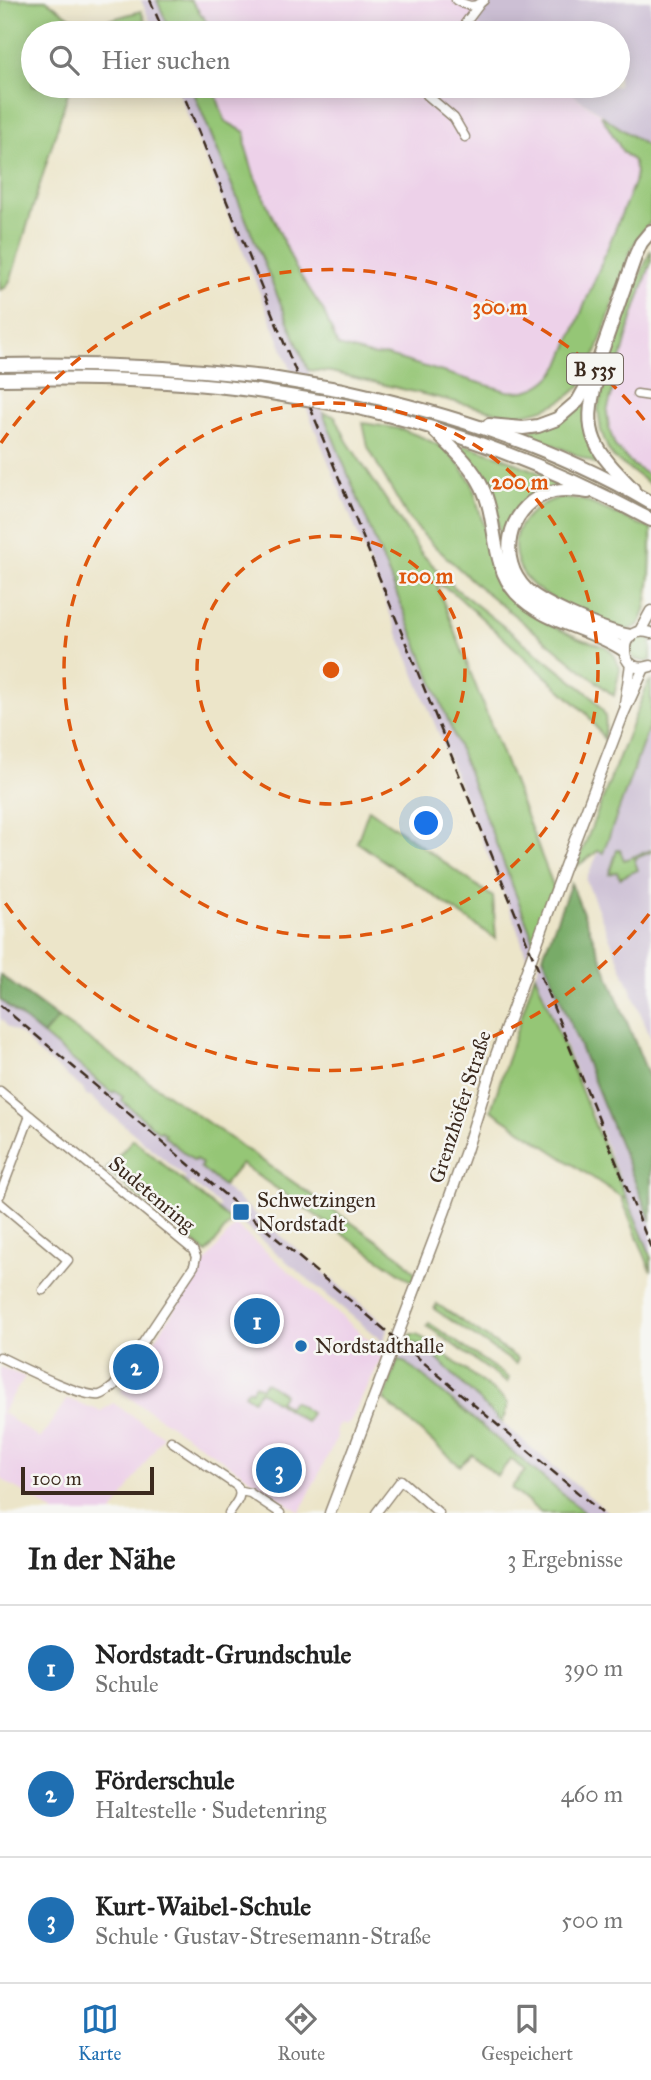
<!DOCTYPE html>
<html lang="de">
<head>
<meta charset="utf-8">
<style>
	:root { --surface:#fff; --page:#f6f6f6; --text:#222; --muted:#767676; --line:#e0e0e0; --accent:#1f6fb2 }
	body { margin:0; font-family:"IM FELL Great Primer",serif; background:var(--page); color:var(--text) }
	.scale { position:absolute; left:21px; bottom:18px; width:133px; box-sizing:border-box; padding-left:7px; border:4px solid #3b2a1e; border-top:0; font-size:19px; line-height:24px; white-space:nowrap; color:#3b2a1e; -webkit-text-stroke:5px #f6f6f2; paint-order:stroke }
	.you { position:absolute; left:427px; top:824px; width:24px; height:24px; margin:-18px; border:5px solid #fff; border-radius:50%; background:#1a73e8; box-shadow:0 0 0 10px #1a73e833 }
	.badge { display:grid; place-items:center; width:46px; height:46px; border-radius:50%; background:var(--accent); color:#fff; font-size:23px; font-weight:700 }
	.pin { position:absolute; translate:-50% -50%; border:4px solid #fff; box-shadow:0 2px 7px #0006 }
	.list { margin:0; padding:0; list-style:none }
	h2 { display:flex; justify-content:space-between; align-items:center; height:91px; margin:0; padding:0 28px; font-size:30px }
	h2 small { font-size:23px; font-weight:400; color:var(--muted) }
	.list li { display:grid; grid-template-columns:46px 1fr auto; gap:21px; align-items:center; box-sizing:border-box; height:126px; padding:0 28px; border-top:2px solid var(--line) }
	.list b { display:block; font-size:26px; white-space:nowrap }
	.list p { margin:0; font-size:23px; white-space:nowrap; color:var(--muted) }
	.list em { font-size:23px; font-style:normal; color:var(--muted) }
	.icon { flex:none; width:38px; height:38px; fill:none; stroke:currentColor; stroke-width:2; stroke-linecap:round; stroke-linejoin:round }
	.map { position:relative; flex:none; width:651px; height:1513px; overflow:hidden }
	.search { position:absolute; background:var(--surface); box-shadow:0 4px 18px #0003; left:21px; right:21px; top:21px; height:77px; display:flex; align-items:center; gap:18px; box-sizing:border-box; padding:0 24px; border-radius:38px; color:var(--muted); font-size:26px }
	.sheet { height:469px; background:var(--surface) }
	nav { display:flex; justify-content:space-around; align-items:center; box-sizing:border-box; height:98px; border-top:2px solid var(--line); background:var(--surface); font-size:19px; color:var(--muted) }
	nav a { display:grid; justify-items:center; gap:4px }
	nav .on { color:var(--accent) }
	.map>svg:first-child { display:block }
</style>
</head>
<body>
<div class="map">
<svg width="651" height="1513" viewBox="0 0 651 1513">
	<rect width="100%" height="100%" fill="#f6f6f2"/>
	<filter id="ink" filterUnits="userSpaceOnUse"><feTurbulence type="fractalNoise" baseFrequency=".0143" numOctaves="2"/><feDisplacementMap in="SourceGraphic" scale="14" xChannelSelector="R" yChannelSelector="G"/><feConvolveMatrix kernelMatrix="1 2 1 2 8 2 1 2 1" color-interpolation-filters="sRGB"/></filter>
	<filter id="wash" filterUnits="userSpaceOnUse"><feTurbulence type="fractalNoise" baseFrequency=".00686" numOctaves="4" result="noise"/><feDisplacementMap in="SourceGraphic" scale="28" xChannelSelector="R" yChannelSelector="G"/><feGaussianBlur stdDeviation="1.57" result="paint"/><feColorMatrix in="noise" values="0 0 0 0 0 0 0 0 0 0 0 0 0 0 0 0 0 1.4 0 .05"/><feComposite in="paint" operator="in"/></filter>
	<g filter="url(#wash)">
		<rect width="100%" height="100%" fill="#ece5c9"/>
		<g fill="#edd1e9">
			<polygon points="191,0 651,0 618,86 618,33 211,33 210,27"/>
			<polygon points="213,86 561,86 601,115 623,152 633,161 636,172 634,183 560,365 552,378 535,389 521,393 507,391 385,355 375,356 338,346 323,310 295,267 254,175 246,148 245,132 225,121"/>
			<polygon points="651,262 651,477 634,465 615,446 609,428 607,412 631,322"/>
			<polygon points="235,1225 384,1353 350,1422 346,1425 340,1423 336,1429 337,1437 300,1512 121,1392 204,1264"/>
			<polygon points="0,1367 25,1377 2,1412 40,1439 67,1399 101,1411 113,1403 163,1436 112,1513 55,1513 0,1478"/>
		</g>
		<g fill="#ccbfd4">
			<polygon points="141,0 157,0 171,33 155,33"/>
			<polygon points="486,0 651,0 651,149 561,86 618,86 618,33 489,33 470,20"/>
			<polygon points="176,86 191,86 308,370 323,413 444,710 534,941 527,958 515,922"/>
			<polygon points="651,721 651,1039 586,880 599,851 603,852"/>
			<polygon points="542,956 651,1224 651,1256 536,974"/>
			<polygon points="0,1000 112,1092 114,1091 123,1098 121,1100 159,1132 161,1130 165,1134 164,1136 193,1161 196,1159 202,1164 200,1167 388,1327 383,1342 242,1224 234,1218 232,1221 218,1209 220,1206 191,1182 189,1184 184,1180 186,1178 92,1098 93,1097 86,1095 83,1089 35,1050 23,1036 8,1027 0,1018"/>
			<polygon points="405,1341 424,1346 502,1423 609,1513 585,1513 408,1364 400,1360"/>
		</g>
		<g fill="#95c676" stroke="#68784a" stroke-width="2">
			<polygon points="0,0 46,0 80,24 84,33 33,33 33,86 70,86 11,279 5,288 0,290"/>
			<polygon points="157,0 191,0 210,27 211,33 171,33"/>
			<polygon points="141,11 150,33 102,33 96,29 101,22"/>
			<path d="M 191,86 L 213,86 L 225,121 L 245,132 L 246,148 L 254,175 L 295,267 L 323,310 L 338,346 L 375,356 L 385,355 L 507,391 C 530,394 548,385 560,365 L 634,183 L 636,172 L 633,161 L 623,152 L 601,115 L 651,149 L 651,222 C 634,237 628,257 621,278 C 613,302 593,372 578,388 C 560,406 534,414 510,415 L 331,372 L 308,370 Z"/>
			<polygon points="651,250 651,262 631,322 607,412 609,428 615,446 633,465 651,477 651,485 614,458 608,449 601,431 598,408 613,350 632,294"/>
			<polygon points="586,398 604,466 603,467 527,433"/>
			<path d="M 323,413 L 335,416 L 347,441 L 422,554 L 455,588 L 589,694 C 606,712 608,715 604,739 L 587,714 L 453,592 L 436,583 L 554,888 L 534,941 L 444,710 Z"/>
			<polygon points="363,423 401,429 424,438 444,448 459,464 472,483 493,561 503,582 531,612 550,625 581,639 607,647 615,656 620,669 614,696 477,585 432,544 408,518 381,471 368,447"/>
			<path d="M 465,445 L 500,456 L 567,485 C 558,490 544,489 533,497 C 519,506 510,520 507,536 C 497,600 576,620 621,640 L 620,643 C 594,631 550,615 528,598 C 500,574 502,532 492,499 C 487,480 474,464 462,449 Z"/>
			<path d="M 558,498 L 583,500 L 651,529 C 651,554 651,603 640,623 C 637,627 632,629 626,630 C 612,631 594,619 582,613 C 555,600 523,589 516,556 C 514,545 514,536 520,526 C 529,512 542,503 558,498 Z"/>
			<path d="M 640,637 L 651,639 L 651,660 L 647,662 L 634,659 C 628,651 630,642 640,637 Z"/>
			<polygon points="651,681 651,721 603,853 598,851 576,867 648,683"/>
			<polygon points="369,809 493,897 496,939 357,842"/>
			<polygon points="617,850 620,850 624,860 651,850 651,852 634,859 638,870 620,878 617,872 609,874"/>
			<polygon points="535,974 599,1135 626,1197 623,1198 491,1110"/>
			<polygon points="58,1018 402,1258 415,1273 414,1283 241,1164 223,1186 200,1167 202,1164 196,1159 194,1161 164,1136 165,1134 161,1131 159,1132 121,1100 123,1097 114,1091 112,1093 43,1035"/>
			<polygon points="133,1139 231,1221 207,1253 106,1170"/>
			<polygon points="627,1198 651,1256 651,1271 622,1199"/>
			<polygon points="437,1304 518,1359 516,1364 434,1309"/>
			<polygon points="429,1323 509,1378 507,1383 427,1326"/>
			<polygon points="412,1334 417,1334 503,1398 508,1405 502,1423 424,1346 405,1341"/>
			<polygon points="398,1359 408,1364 585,1513 541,1513 511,1488 525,1471 511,1459 497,1476 472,1454 460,1466 384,1400"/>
			<polygon points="266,1382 284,1394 279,1401 288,1407 293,1401 311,1413 306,1422 260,1391 253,1400 244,1394 248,1389 251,1391 255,1384 261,1388"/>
		</g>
		<g fill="#78ab67" stroke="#5a6a42" stroke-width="2">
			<polygon points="571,883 651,1082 651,1221 543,956"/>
			<polygon points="0,975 58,1018 43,1035 0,1000"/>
		</g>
	</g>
	<g filter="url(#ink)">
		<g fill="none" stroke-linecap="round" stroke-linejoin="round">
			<g stroke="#948874" stroke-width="11">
				<g id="minor">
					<path d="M 456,0 C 466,6 475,9 484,0"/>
					<polyline points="458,33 479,5"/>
					<polyline points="424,86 427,95 454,118 465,137"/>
					<polyline points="637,394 651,396"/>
					<path d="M 0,1091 L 193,1250 L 196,1257 L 194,1266 L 114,1386 C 110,1389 106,1393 100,1395 C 81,1398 20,1366 0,1357"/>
					<polyline points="0,1195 30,1116"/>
					<polyline points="0,1203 68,1260 43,1290"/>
					<path d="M 171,1441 L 237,1486 C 244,1496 235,1504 229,1513"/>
					<polyline points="241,1491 250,1493 280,1513"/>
					<polyline points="376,1513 401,1480 439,1513"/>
				</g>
			</g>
			<g stroke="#948874" stroke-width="13">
				<g id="tertiary">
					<polyline points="640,631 651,611"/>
					<path d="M 651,633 C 616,622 616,678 651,666"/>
					<polyline points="625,704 631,664"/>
					<polyline points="330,1513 444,1213 466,1151 495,1058 565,866 624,712 644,668"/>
				</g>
			</g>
			<g stroke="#948874" stroke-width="16">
				<g id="trunk">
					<path d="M 0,365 C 89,363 177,367 265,377"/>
					<path d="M 0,379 C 90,377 182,379 271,393"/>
					<path d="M 597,379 C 580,435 596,451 633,489"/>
					<path d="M 343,390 C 451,414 555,447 651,503"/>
					<path d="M 349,406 C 455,429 556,469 651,520"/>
					<polyline points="489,425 523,428 538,426 557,419 578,401 595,371 636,254 641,243 651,231"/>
					<path d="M 434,430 C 452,448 471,464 482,487 C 498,520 490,564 516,593 C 545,624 591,627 624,650"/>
					<path d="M 588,492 C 574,490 558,488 545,494 C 507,510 497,560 526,589 C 543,605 606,632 630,636"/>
				</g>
			</g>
			<use href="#minor" stroke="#fff" stroke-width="8"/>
			<use href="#tertiary" stroke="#fff" stroke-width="10"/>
			<use href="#trunk" stroke="#fff" stroke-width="12"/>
			<g stroke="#3b2a1e" stroke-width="2.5" stroke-dasharray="10 5" stroke-linecap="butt">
				<polyline points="150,0 164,33"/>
				<polyline points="180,86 651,1248"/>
				<polyline points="0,1005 602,1513"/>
			</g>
			<g stroke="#948874" stroke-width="16" stroke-linecap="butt">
				<g id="trunk-bridge">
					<polyline points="265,377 343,390"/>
					<polyline points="271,393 349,406"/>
				</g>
			</g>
			<use href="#trunk-bridge" stroke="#fff" stroke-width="12"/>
		</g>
	</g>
	<g fill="none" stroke="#df570d" stroke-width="3.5" stroke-dasharray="12 9">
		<circle cx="331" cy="670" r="134"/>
		<circle cx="331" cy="670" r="267"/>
		<path d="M649 914A401 401 0 0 1 1 897M1 443A401 401 0 0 1 649 426"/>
	</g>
	<g fill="#1f6fb2" stroke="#f6f6f2" stroke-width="2.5">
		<rect x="232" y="1203" width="18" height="18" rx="3.5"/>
		<circle cx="301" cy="1346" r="7"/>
	</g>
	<g text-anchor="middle" stroke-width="5" stroke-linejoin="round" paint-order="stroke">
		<rect fill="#f6f6f2" stroke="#73675e" stroke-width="2" x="567" y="353.5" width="56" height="31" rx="5"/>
		<g font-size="19" font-weight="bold" fill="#3b2a1e">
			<text x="595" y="376">B 535</text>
		</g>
		<g font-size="21" fill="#3b2a1e" stroke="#f6f6f2">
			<text transform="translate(460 1107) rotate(-72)" y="7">Grenzhöfer Straße</text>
			<text transform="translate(152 1194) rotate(40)" y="7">Sudetenring</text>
		</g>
		<g font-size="21" fill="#3b2a1e" stroke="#f6f6f2" text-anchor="start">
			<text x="257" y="1207">Schwetzingen<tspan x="257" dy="24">Nordstadt</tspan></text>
			<text x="315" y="1353">Nordstadthalle</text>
		</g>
	</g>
	<circle cx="331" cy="670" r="10" fill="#df570d" stroke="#f6f6f2" stroke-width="3.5"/>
	<g font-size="21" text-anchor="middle" font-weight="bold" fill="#df570d" stroke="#f6f6f2" stroke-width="5" stroke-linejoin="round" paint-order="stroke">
		<text x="500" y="314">300 m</text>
		<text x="520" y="489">200 m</text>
		<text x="426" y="583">100 m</text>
	</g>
</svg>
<div class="scale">100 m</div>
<div class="you"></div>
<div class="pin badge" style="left:257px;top:1321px">1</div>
<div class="pin badge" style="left:136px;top:1367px">2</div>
<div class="pin badge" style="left:279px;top:1470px">3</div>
<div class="search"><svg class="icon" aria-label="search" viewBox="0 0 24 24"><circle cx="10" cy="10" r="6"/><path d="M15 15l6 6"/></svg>Hier suchen</div>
</div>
<section class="sheet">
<h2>In der Nähe<small>3 Ergebnisse</small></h2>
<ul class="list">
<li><span class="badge">1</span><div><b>Nordstadt-Grundschule</b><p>Schule</p></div><em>390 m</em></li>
<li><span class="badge">2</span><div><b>Förderschule</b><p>Haltestelle · Sudetenring</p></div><em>460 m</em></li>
<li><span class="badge">3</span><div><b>Kurt-Waibel-Schule</b><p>Schule · Gustav-Stresemann-Straße</p></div><em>500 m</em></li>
</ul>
</section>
<nav>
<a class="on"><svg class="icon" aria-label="map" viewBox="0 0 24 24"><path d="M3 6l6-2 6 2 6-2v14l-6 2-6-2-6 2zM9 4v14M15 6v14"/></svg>Karte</a>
<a><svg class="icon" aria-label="directions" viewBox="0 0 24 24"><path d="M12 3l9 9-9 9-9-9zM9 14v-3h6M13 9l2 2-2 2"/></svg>Route</a>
<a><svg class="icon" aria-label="saved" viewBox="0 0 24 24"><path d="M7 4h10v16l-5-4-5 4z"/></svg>Gespeichert</a>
</nav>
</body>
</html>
